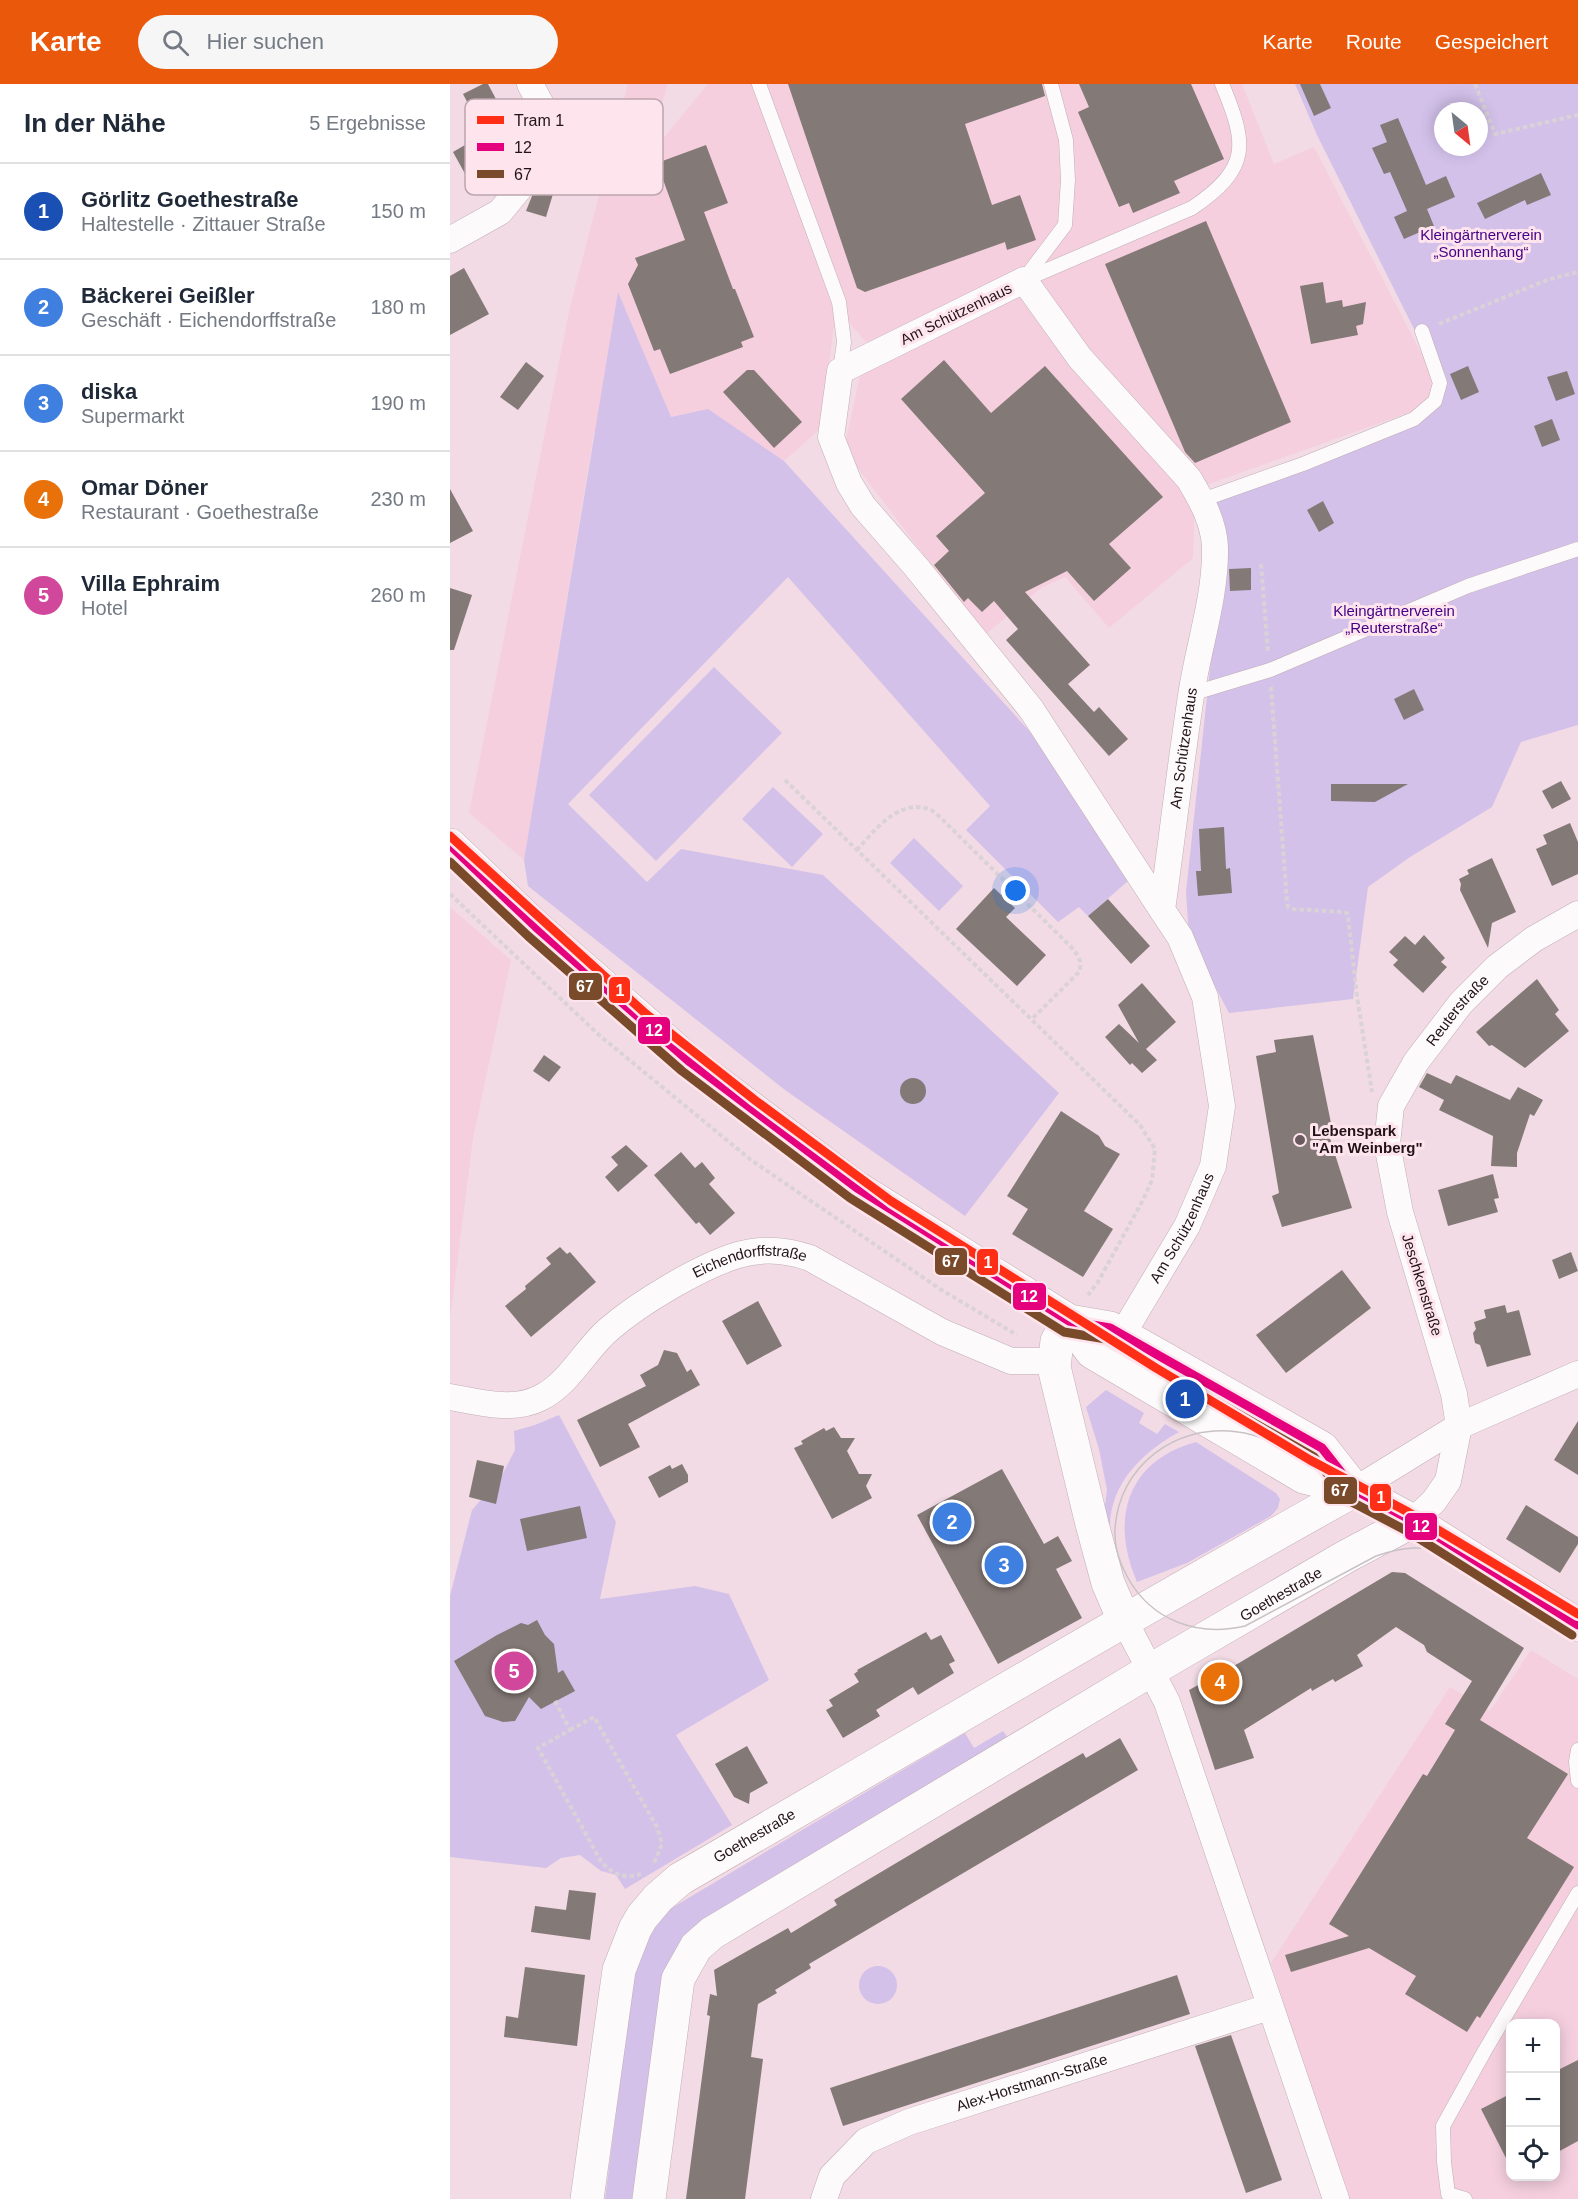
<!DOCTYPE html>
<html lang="de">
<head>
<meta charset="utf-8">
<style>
	:root { --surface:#fff; --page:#f6f6f7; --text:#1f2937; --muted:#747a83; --line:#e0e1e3; --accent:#ea580c }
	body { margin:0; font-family:Helvetica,sans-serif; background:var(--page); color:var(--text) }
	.controls { position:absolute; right:18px; bottom:18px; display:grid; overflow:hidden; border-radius:12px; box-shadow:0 3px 15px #0003 }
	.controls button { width:54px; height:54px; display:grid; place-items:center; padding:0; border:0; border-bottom:2px solid var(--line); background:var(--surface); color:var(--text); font:30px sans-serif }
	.compass { position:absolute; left:984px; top:18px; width:54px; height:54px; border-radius:50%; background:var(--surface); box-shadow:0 3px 15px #0003; rotate:151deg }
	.you { position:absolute; left:566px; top:807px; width:21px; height:21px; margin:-15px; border:4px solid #fff; border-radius:50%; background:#1a73e8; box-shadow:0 0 0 9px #1a73e833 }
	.badge { display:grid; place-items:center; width:39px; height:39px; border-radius:50%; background:var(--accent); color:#fff; font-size:20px; font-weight:700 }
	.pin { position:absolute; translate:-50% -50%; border:3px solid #fff; box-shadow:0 2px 6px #0006 }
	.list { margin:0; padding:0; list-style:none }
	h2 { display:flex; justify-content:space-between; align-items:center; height:78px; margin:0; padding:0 24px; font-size:26px }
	h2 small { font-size:20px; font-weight:400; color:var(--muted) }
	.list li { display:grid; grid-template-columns:39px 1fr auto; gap:18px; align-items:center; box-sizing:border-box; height:96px; padding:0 24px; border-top:2px solid var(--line) }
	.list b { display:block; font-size:22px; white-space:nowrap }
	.list p { margin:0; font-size:20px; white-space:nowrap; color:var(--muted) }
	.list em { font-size:20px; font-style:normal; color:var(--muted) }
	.icon { flex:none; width:33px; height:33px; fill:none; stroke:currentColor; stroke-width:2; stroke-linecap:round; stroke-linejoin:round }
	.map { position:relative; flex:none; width:1128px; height:2115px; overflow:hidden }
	header { display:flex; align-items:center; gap:36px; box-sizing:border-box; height:84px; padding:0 30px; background:var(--accent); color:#fff }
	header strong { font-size:28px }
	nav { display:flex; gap:33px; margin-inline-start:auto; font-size:21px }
	.search { width:420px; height:54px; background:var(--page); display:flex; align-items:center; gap:15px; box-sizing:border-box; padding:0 21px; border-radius:33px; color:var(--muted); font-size:22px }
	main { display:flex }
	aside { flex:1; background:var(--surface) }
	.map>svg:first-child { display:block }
</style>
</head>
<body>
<header>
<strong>Karte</strong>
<div class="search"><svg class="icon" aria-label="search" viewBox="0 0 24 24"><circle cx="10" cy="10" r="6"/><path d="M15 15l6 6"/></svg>Hier suchen</div>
<nav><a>Karte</a><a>Route</a><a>Gespeichert</a></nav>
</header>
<main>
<aside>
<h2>In der Nähe<small>5 Ergebnisse</small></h2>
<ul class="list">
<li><span class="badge" style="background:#1a4fb4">1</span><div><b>Görlitz Goethestraße</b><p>Haltestelle · Zittauer Straße</p></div><em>150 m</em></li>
<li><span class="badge" style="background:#3f7fe0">2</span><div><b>Bäckerei Geißler</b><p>Geschäft · Eichendorffstraße</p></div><em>180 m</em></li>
<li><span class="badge" style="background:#3f7fe0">3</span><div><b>diska</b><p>Supermarkt</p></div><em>190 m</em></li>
<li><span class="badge" style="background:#e8710a">4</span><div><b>Omar Döner</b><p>Restaurant · Goethestraße</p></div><em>230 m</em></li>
<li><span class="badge" style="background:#d1479c">5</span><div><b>Villa Ephraim</b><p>Hotel</p></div><em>260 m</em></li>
</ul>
</aside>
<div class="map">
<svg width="1128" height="2115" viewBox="0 0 1128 2115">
	<rect width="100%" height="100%" fill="#f2dbe4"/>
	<g fill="#f5cfde" fill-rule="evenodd">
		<polygon points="178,0 218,0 194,78 258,0 792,0 824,80 864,63 981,288 984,310 969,325 745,405 743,474 659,544 615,493 591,504 535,551 394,366 417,259 386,224 371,344 334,377 258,326 144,348 74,776 19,729 120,223"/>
		<polygon points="0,823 61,876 23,1054 0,1236"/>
		<path d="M 1081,1566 L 1128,1595 L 1128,2115 L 895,2115 L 821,1879 L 1000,1603 L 1040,1627 ZM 1060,1940 L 1106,1940 L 1106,2092 L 1060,2092 Z"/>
	</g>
	<g fill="#d3c1ea" fill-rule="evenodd">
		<path d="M 845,0 L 1128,0 L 1128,641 L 1071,658 L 1042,723 L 960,773 L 918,803 L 903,915 L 779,929 L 739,853 L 736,808 L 771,482 L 763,414 L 965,336 L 991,299 L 867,51 ZM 993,27 L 1029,27 L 1029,63 L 993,63 Z"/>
		<polygon points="168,208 221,333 258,325 334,377 582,650 678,797 638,832 629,823 608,838 516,746 540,722 338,493 118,720 197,798 231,765 373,791 609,1009 515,1132 335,1006 78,802 74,776"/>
		<polygon points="264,583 332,649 206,777 139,711"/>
		<polygon points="323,703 373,750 342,783 292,735"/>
		<polygon points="464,754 513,802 489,827 440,779"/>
		<path d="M 656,1306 L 694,1329 L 689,1339 L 707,1350 L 715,1340 L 729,1348 C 693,1368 660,1399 660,1443 C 661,1463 665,1483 669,1504 L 654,1429 L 657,1406 L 649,1365 L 636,1323 Z"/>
		<polygon points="109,1331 166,1438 150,1515 245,1502 279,1510 319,1596 226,1651 282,1741 175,1805 166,1791 151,1787 130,1771 111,1774 96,1784 0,1773 0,1512 22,1426 51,1393 65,1366 64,1347 85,1341"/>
		<path d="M 746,1358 L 826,1409 L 830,1415 L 828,1424 L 821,1432 L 737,1479 L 687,1498 C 660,1436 676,1377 746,1358 Z"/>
		<polygon points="553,1647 563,1661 234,1858 192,2115 155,2115 184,1888 198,1852 220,1825 515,1649 524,1664"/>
		<circle cx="428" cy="1901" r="19"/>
	</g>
	<g fill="#837977">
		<polygon points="33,0 38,0 47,17 24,31 13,10"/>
		<polygon points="338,0 592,0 595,12 515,40 542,121 570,111 586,156 557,166 555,158 415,208 407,204"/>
		<polygon points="629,0 741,0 774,75 724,97 730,109 683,129 679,119 669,123 628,28 639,23"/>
		<polygon points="850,0 870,0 881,24 864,32"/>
		<polygon points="948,34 976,101 996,92 1005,113 977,125 984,142 954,155 944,133 957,127 940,88 934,90 922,64 937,58 930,41"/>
		<polygon points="27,54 44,84 19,97 3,68"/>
		<polygon points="256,61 278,119 254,128 283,205 285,205 304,253 291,258 293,263 220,290 210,265 204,267 178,200 188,181 185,174 235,156 207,79"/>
		<polygon points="1091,89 1101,111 1077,121 1075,116 1035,135 1027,119"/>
		<polygon points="84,107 103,110 96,133 76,127"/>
		<polygon points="756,137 841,338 745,379 735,368 655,180"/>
		<polygon points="14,184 39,230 0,251 0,192"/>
		<polygon points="873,198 876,219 892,216 893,223 916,218 913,240 906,242 908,251 861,260 850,202"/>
		<polygon points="494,276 541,329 595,282 713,413 659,460 681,484 644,517 617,487 575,508 640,581 618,600 644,628 649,623 678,655 659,672 556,556 568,545 544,517 532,528 518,514 514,518 484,481 499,467 486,452 535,409 451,315"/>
		<polygon points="76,278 94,292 68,326 50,313"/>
		<polygon points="1018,282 1029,308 1011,316 1000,290"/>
		<polygon points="297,286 304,286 352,338 324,364 273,308"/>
		<polygon points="1117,287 1125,310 1106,317 1097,293"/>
		<polygon points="1102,335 1110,356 1092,363 1084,342"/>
		<polygon points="0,405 23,447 0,459"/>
		<polygon points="873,417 884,439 869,448 857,426"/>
		<polygon points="801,484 801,506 780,507 779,485"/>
		<polygon points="0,504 22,511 4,566 0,566"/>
		<polygon points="964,605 974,626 954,636 944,615"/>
		<polygon points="1111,697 1121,715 1102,725 1092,707"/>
		<polygon points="881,700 958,700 925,718 881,717"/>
		<polygon points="1120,739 1128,758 1128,790 1102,802 1086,765 1097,760 1093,751"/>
		<polygon points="774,743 776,785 780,784 782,809 748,812 746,787 751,787 749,745"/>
		<polygon points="1042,774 1066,828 1042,839 1038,864 1010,806 1011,800 1009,795 1019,790 1017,786"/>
		<polygon points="544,804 565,824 556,833 596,871 567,902 506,845"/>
		<polygon points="658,815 700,862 681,880 638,832"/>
		<polygon points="974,851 995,874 991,878 997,883 973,909 943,881 948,876 939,868 955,852 965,861"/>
		<polygon points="1087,895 1109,926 1105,930 1119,947 1075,984 1042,961 1039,962 1026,948"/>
		<polygon points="692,899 726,938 696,965 707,976 692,989 682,979 680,981 655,953 669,940 689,959 668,921"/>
		<polygon points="863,951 882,1044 877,1045 902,1124 832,1143 822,1112 829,1109 806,972 826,968 824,956"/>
		<polygon points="94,971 111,983 99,998 83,987"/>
		<polygon points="977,989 1001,1000 1006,991 1060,1016 1068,1003 1093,1016 1084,1032 1080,1030 1067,1069 1067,1083 1041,1082 1043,1052 989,1026 994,1016 969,1003"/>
		<circle cx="463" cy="1007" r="13"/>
		<polygon points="611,1027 649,1052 655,1062 670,1070 634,1127 663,1145 633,1193 562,1150 578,1125 557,1112"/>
		<polygon points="176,1061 198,1082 168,1108 155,1093 168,1081 161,1073"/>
		<polygon points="231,1068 245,1084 252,1078 265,1094 259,1100 285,1129 260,1151 249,1138 246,1140 204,1091"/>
		<polygon points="1043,1090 1049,1114 1044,1115 1048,1128 998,1142 988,1106"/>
		<polygon points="110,1163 117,1170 120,1168 146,1198 81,1253 55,1222 76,1205 75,1202 101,1180 96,1174"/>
		<polygon points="1121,1168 1128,1187 1109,1195 1102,1176"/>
		<polygon points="892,1186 921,1224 836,1289 806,1251"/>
		<polygon points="308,1217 332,1262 297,1281 272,1237"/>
		<polygon points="1055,1221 1057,1229 1069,1226 1081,1271 1037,1283 1030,1261 1025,1259 1023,1249 1026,1245 1024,1238 1036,1234 1034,1226"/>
		<polygon points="214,1266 227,1269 237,1288 241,1285 250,1301 178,1340 190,1363 150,1383 127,1336 196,1302 190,1291 208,1281"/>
		<polygon points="1128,1337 1128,1391 1104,1376"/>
		<polygon points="384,1343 391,1354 405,1354 397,1367 409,1390 422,1390 416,1402 422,1414 382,1435 344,1364 353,1360 351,1357 374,1344 376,1347"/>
		<polygon points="27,1376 54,1382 46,1420 19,1413"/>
		<polygon points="232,1380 238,1391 238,1398 209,1414 198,1393 220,1381 222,1385"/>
		<polygon points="552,1385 594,1460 608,1452 622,1477 606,1485 632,1534 548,1580 467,1431"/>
		<polygon points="1076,1421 1128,1453 1128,1460 1110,1489 1056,1455"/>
		<polygon points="130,1422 137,1454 77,1467 70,1435"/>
		<polygon points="942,1488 955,1489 1074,1564 1030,1636 1118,1690 1077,1754 1124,1783 1030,1934 1027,1932 1017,1948 955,1910 966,1892 919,1864 841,1888 835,1871 899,1852 879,1840 973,1690 977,1692 1005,1646 995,1640 1022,1597 977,1568 974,1561 946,1543 907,1571 913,1582 885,1598 883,1595 862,1607 861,1604 794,1646 804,1674 765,1686 739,1606 789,1579"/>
		<polygon points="87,1536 95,1551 104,1560 108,1589 113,1586 125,1607 91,1625 79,1613 65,1637 53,1638 35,1632 4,1577 47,1551 71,1539 78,1541"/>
		<polygon points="476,1548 481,1556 491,1551 505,1577 499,1580 504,1589 468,1611 463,1603 426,1626 430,1632 393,1654 376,1626 383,1622 379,1616 409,1598 404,1590 408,1587 407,1586"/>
		<polygon points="670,1654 688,1686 359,1880 361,1884 325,1906 327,1909 308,1920 301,1973 313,1975 295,2115 236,2115 260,1932 257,1931 260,1910 267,1912 264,1886 338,1844 341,1849 387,1821 384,1816 564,1709 633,1669 636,1674"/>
		<polygon points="297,1662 318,1699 300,1709 299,1720 284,1713 265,1680"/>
		<polygon points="119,1806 146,1809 140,1856 81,1848 85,1822 116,1826"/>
		<polygon points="75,1883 135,1891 127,1962 54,1953 56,1932 68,1934"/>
		<polygon points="727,1891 740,1930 393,2042 380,2004"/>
		<polygon points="781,1951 832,2096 796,2109 745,1962"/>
		<polygon points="1128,1976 1128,2057 1106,2069 1106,1987"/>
		<polygon points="1060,2010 1060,2082 1031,2025"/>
	</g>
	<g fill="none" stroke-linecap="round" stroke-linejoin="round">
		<g stroke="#c0aeb5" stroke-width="15">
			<g id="service">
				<polyline points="309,0 389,218 394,258 390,287"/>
				<polyline points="575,194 615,141 618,96 616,56 601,0"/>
				<path d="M 574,196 L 742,124 C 801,84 797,60 772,0"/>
				<polyline points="752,416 853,380 964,335 985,317 990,299 972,247"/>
				<polyline points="741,610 820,586 1018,502 1128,465"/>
				<polyline points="1128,1666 1126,1678 1128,1697"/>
				<polyline points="1015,2115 998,2110 994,2078 993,2042 1034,1968 1128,1809"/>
			</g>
		</g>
		<g stroke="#c0aeb5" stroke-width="27">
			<g id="minor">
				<polyline points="0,156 50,128 69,105 78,64 94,26 80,0"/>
				<path id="s1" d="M 672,1251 L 737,1142 L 763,1082 L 772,1022 L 755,913 L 730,853 L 712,826 C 722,755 730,683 741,612 C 748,563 766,513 765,463 C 764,438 751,415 739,395 L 630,274 L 574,196 L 390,287 L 381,353 L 399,399 L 413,422 L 467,484 L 581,625 L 712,826"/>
				<path id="s2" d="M 0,1313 C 28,1318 63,1328 90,1314 C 119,1300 134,1267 158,1246 C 189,1219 249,1183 288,1171 C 312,1164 337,1166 360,1174 L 492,1248 L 561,1277 L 605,1277"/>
				<polyline points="905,1406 1009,1342 1128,1290"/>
				<path id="s3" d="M 963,1437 L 984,1417 L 998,1397 L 1009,1342 L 1004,1310 L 950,1128 L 937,1060 L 941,1022 L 966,978 L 1011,919 L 1047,883 L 1084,855 L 1128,830"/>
				<polyline points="674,1536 717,1618 886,2115"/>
				<path id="s4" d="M 374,2115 L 382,2092 L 416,2057 L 459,2038 L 819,1923"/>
			</g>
		</g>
		<g stroke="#c0aeb5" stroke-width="34">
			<g id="tertiary">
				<polyline points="619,1237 607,1257 604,1283 642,1440 658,1499 674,1536"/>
				<path id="s5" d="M 137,2115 L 169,1886 L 185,1845 L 192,1833 L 208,1814 L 230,1795 C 455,1665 678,1532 905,1406"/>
				<path id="s6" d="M 199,2115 L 228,1895 L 246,1863 L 262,1849 L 701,1586 L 897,1472 L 963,1437"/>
			</g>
		</g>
		<g stroke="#c0aeb5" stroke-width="34">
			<g id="primary">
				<polyline points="0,761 86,843 240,978 407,1104 619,1237 660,1244 872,1364 905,1406"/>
				<polyline points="619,1237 642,1268 854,1393 905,1406 963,1437 1128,1541"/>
			</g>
		</g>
		<g stroke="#dad2d6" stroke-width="4" stroke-dasharray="4.5 3" stroke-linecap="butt">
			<polyline points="1025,0 1045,50 1128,31"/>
			<polyline points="989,240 1097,196 1128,188"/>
			<polyline points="811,480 818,569"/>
			<polyline points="821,603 837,818 838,823 843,825 893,828 897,829 898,832 907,912 922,1008"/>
			<polyline points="335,696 690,1041 705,1065 702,1096 693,1116 648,1198 638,1211"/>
			<path d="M 407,766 C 425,746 448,715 479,725 C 484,727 490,733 494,737 L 625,867 L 630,877 L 630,887 L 582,935"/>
			<polyline points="0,810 149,951 301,1076 490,1205 567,1251"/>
			<path d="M 105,1617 L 120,1646 L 88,1664 L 152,1779 C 165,1791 174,1795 191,1790"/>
			<polyline points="120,1646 144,1633 207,1743 212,1760 204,1779"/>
		</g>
		<use href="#service" stroke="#fdfafb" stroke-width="14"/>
		<use href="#minor" stroke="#fdfafb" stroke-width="26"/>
		<use href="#tertiary" stroke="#fdfafb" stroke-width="33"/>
		<use href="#primary" stroke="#fdfafb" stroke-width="33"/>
		<path stroke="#c8c2c5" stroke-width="1.5" d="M 860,1376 C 838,1366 813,1351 788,1348 C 726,1339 668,1382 665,1446 C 664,1463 670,1480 678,1494 C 702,1537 748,1553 795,1542 L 926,1472 C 955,1462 973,1462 1002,1468"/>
		<g stroke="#fee4ed" stroke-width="14">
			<polyline id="bus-1" points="0,761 86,843 240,978 407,1104 619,1237 660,1244 872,1364 905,1406 963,1437 1128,1541"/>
		</g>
		<g stroke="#fee4ed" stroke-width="14">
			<polyline id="bus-2" points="0,778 78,852 232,987 400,1114 614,1248 656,1255 864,1373 898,1416 957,1447 1122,1551"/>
		</g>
		<use href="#bus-1" stroke="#e5007d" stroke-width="9"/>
		<use href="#bus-2" stroke="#7a4b2a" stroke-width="9"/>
		<g stroke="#fee4ed" stroke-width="14">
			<polyline id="tram-1" points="0,752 196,930 306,1017 441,1117 706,1284 860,1376 958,1428 1128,1530"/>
		</g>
		<use href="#tram-1" stroke="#ff2e17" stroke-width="9"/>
	</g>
	<circle fill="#6b5960" stroke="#fee4ed" stroke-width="2" cx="850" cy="1056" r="6"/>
	<g text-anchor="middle" stroke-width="6" stroke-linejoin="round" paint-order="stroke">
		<g font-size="15" fill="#420187" stroke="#fee4ed">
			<text x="1031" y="156">Kleingärtnerverein<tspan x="1031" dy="17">„Sonnenhang“</tspan></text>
			<text x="944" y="532">Kleingärtnerverein<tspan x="944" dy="17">„Reuterstraße“</tspan></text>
		</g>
		<g font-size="15" fill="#221319" stroke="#fee4ed">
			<text transform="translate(506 230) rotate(-26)" y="5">Am Schützenhaus</text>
			<text dy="5" stroke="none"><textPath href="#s1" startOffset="624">Am Schützenhaus</textPath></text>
			<text dy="5" stroke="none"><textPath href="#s3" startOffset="556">Reuterstraße</textPath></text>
			<text dy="5" stroke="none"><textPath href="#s1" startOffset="123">Am Schützenhaus</textPath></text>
			<text dy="5" stroke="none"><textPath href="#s2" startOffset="350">Eichendorffstraße</textPath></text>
			<text transform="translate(972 1201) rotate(73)" y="5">Jeschkenstraße</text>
			<text dy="5" stroke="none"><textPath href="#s6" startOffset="942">Goethestraße</textPath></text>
			<text dy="5" stroke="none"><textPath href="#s5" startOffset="429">Goethestraße</textPath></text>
			<text dy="5" stroke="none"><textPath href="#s4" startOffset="249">Alex-Horstmann-Straße</textPath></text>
		</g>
		<g font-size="15" font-weight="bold" fill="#221319" stroke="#fee4ed" text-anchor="start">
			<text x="862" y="1052">Lebenspark<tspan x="862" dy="17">"Am Weinberg"</tspan></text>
		</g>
	</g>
	<rect x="15" y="15" width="198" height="96" rx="9" fill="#fee4ed" stroke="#bca5ad" stroke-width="1.5"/>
	<rect x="27" y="32" width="27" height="8" fill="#ff2e17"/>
	<rect x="27" y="59" width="27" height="8" fill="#e5007d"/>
	<rect x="27" y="86" width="27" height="8" fill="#7a4b2a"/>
	<g font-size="16" fill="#221319">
		<text x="64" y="42">Tram 1</text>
		<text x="64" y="69">12</text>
		<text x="64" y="96">67</text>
	</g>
	<g stroke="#fee4ed" stroke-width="2">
		<rect x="118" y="888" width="35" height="29" rx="6" fill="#7a4b2a"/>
		<rect x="158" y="892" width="23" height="28" rx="6" fill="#ff2e17"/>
		<rect x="187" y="932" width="34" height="29" rx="6" fill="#e5007d"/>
		<rect x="484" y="1163" width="34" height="29" rx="6" fill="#7a4b2a"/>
		<rect x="526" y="1164" width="23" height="28" rx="6" fill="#ff2e17"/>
		<rect x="562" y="1198" width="35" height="29" rx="6" fill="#e5007d"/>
		<rect x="873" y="1392" width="35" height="29" rx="6" fill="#7a4b2a"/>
		<rect x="919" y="1399" width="23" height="29" rx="6" fill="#ff2e17"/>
		<rect x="954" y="1428" width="34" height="29" rx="6" fill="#e5007d"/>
	</g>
	<g font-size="16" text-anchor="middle" font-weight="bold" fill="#fff">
		<text x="135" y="908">67</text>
		<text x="170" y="912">1</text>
		<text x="204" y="952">12</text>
		<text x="501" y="1183">67</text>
		<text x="538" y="1184">1</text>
		<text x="579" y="1218">12</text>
		<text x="890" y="1412">67</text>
		<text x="931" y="1419">1</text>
		<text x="971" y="1448">12</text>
	</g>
</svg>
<div class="controls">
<button>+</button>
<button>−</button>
<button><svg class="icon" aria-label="locate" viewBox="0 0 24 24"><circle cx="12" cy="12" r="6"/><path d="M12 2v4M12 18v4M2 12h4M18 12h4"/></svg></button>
</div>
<svg class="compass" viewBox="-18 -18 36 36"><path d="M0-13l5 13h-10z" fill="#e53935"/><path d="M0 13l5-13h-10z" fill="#747a83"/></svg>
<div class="you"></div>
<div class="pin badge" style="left:735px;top:1315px;background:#1a4fb4">1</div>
<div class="pin badge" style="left:502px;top:1438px;background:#3f7fe0">2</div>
<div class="pin badge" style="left:554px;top:1481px;background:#3f7fe0">3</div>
<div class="pin badge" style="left:770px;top:1598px;background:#e8710a">4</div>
<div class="pin badge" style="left:64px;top:1587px;background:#d1479c">5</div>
</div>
</main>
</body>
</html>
